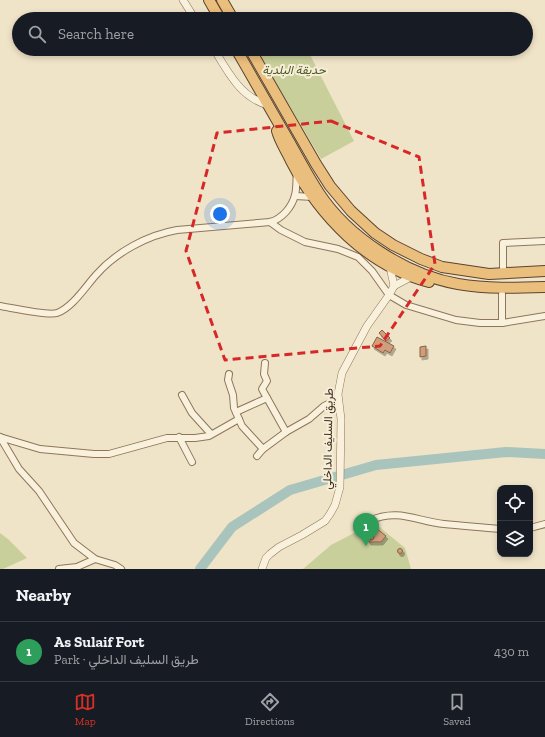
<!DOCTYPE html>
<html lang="en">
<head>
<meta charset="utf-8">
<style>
	:root { --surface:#171b24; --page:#242831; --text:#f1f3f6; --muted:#9ea1a6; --line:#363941; --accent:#d93025 }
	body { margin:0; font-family:"Zilla Slab",Vazirmatn,serif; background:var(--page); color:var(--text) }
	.controls { position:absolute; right:12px; bottom:12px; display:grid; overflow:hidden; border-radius:8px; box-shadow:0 2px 6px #0003 }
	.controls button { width:36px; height:36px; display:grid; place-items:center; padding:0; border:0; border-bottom:1px solid var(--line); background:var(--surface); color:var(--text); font:20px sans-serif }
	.you { position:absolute; left:220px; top:214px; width:14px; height:14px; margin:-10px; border:3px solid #fff; border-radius:50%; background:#1a73e8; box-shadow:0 0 0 6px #1a73e833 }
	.badge { display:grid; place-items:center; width:26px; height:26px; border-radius:50%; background:var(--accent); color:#fff; font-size:13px; font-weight:700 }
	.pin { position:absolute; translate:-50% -33px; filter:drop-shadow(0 1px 2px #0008) }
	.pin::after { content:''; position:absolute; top:21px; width:14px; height:12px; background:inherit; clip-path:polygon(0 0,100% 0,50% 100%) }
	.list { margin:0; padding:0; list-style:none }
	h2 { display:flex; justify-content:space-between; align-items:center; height:52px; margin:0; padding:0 16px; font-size:17px }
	h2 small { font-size:13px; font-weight:400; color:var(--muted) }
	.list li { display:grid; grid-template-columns:26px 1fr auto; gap:12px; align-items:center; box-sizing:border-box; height:60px; padding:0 16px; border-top:1px solid var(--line) }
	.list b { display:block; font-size:15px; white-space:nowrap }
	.list p { margin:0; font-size:13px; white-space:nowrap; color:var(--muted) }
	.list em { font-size:13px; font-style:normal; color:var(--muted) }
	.icon { flex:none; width:22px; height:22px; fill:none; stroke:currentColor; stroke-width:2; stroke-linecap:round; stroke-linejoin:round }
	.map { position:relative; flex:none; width:545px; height:569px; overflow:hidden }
	.search { position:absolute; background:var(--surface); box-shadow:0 2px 6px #0003; left:12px; right:12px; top:12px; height:44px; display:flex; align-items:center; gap:10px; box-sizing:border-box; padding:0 14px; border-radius:22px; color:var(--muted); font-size:15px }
	.sheet { height:112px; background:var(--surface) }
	nav { display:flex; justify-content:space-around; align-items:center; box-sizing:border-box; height:56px; border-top:1px solid var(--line); background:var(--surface); font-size:11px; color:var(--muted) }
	nav a { display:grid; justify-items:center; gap:2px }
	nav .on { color:var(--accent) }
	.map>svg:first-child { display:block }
</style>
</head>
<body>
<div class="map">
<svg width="545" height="569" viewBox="0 0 545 569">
	<defs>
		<filter id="shadow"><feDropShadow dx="2" dy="3" stdDeviation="0" flood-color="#0004"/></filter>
	</defs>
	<rect width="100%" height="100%" fill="#f0e4c8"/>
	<g fill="#c9cf9b">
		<polygon points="256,49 307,49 354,141 321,159"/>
		<polygon points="377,525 405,548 411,569 303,569 331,545 356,532 362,534"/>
		<polygon points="0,533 8,539 27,558 3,569 0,569"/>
	</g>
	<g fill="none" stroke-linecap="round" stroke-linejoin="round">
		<polyline stroke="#a9c4bc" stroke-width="10" points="200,569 232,527 290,490 376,465 506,452 545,454"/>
	</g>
	<g fill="#cf9f7d" stroke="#8d5f41" filter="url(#shadow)">
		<polygon points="382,330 390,338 386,341 379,333"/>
		<polygon points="377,337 394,346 390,353 385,350 383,353 372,346"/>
		<polygon points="426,346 426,356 420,357 420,347"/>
		<polygon points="376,528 386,536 381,542 369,542 365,536"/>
		<circle cx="371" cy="537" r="3"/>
		<circle cx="400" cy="551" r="2.5"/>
	</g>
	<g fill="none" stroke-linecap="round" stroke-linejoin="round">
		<g stroke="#8d765c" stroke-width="8">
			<g id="minor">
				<polyline points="295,196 313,197"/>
				<polyline points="270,222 281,230 305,242 338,249 358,257 372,271 389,295 406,305 456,320 480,323 502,323 545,316"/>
				<polyline points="503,268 503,243 545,241"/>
				<path d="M 0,306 C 12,308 48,316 57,313 C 72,308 86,286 96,275 C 116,252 148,235 177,230 L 270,222 C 282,219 292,207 295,195 C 297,188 296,179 297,172"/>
				<polyline points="502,323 502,294"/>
				<polyline points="265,363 264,374 267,381 262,389 286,432"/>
				<polyline points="229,374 228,380 233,395 234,408 242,426 263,449"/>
				<polyline points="182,395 192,413 211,434"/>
				<polyline points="236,412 267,398"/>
				<polyline points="0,437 40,449 94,454 109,454 167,438 195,438 209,436 239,419"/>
				<polyline points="0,437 19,469 39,491 74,543 95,559 115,565 121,569"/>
				<polyline points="179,437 192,462"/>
				<polyline points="257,456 263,449 286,432 309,419 324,406 338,399"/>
				<path d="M 369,521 C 398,508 416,521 444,524 C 463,526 482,527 500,529"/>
				<polyline points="530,528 545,524"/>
				<polyline points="59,569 77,567 95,559"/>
			</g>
		</g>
		<g stroke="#8d765c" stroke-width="8">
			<g id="tertiary">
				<polyline points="183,0 195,19"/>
				<path d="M 214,49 C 227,71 241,98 268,105"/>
				<polyline points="390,267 394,286"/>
				<polyline points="262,569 266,558 270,554 279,547 302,535 325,521 330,514 335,505 340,487 341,419 338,394 342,373 367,326 389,295 394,286 411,277"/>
			</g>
		</g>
		<g stroke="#5b4430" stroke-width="12">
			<g id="trunk">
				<polyline points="209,0 220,19"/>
				<polyline points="222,0 233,19"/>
				<path d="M 236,49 C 253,78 269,107 286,136 C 297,155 307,175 319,193 C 348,237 406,275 458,284 C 487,289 516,288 545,287"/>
				<polyline points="250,49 316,164 330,186 351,211 375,233 393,245 421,259 442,267 489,274 545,271"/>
				<path d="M 277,131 C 280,142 287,152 291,161 C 320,217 368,266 429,282"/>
			</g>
		</g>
		<use href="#minor" stroke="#faf1dc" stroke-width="6"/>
		<use href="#tertiary" stroke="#faf1dc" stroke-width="7"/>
		<use href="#trunk" stroke="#eabe7c" stroke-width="10"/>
	</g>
	<path fill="none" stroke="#d62828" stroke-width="3" stroke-dasharray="8 5" stroke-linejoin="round" d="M 331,121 L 419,157 L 435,264 L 380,346 L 225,360 L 186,251 L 217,133 Z"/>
	<g text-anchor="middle" stroke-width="4" stroke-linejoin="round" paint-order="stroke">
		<g font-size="12" font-style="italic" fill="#4d5a26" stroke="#f7eed8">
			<text x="294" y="74">حديقة البلدية</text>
		</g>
		<g font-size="12" fill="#3d2e20" stroke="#f7eed8">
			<text transform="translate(328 439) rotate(-89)" y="4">طريق السليف الداخلي</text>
		</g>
	</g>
</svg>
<div class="controls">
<button><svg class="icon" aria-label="locate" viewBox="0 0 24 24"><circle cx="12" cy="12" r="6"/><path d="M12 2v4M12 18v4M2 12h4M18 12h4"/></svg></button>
<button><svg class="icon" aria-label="layers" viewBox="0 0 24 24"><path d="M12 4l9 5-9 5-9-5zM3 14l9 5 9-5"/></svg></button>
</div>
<div class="you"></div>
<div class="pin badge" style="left:366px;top:546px;background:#2e9e5b">1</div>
<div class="search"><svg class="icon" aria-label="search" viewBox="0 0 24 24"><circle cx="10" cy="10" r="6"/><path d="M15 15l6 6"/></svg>Search here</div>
</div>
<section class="sheet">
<h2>Nearby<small></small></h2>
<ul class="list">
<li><span class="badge" style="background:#2e9e5b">1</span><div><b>As Sulaif Fort</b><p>Park · طريق السليف الداخلي</p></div><em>430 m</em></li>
</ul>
</section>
<nav>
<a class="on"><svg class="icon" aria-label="map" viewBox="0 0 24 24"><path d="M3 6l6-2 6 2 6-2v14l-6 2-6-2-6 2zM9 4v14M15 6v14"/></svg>Map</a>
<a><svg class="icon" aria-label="directions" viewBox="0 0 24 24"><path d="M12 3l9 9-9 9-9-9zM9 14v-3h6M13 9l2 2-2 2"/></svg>Directions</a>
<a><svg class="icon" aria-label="saved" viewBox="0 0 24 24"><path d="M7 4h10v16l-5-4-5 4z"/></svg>Saved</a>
</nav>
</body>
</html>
